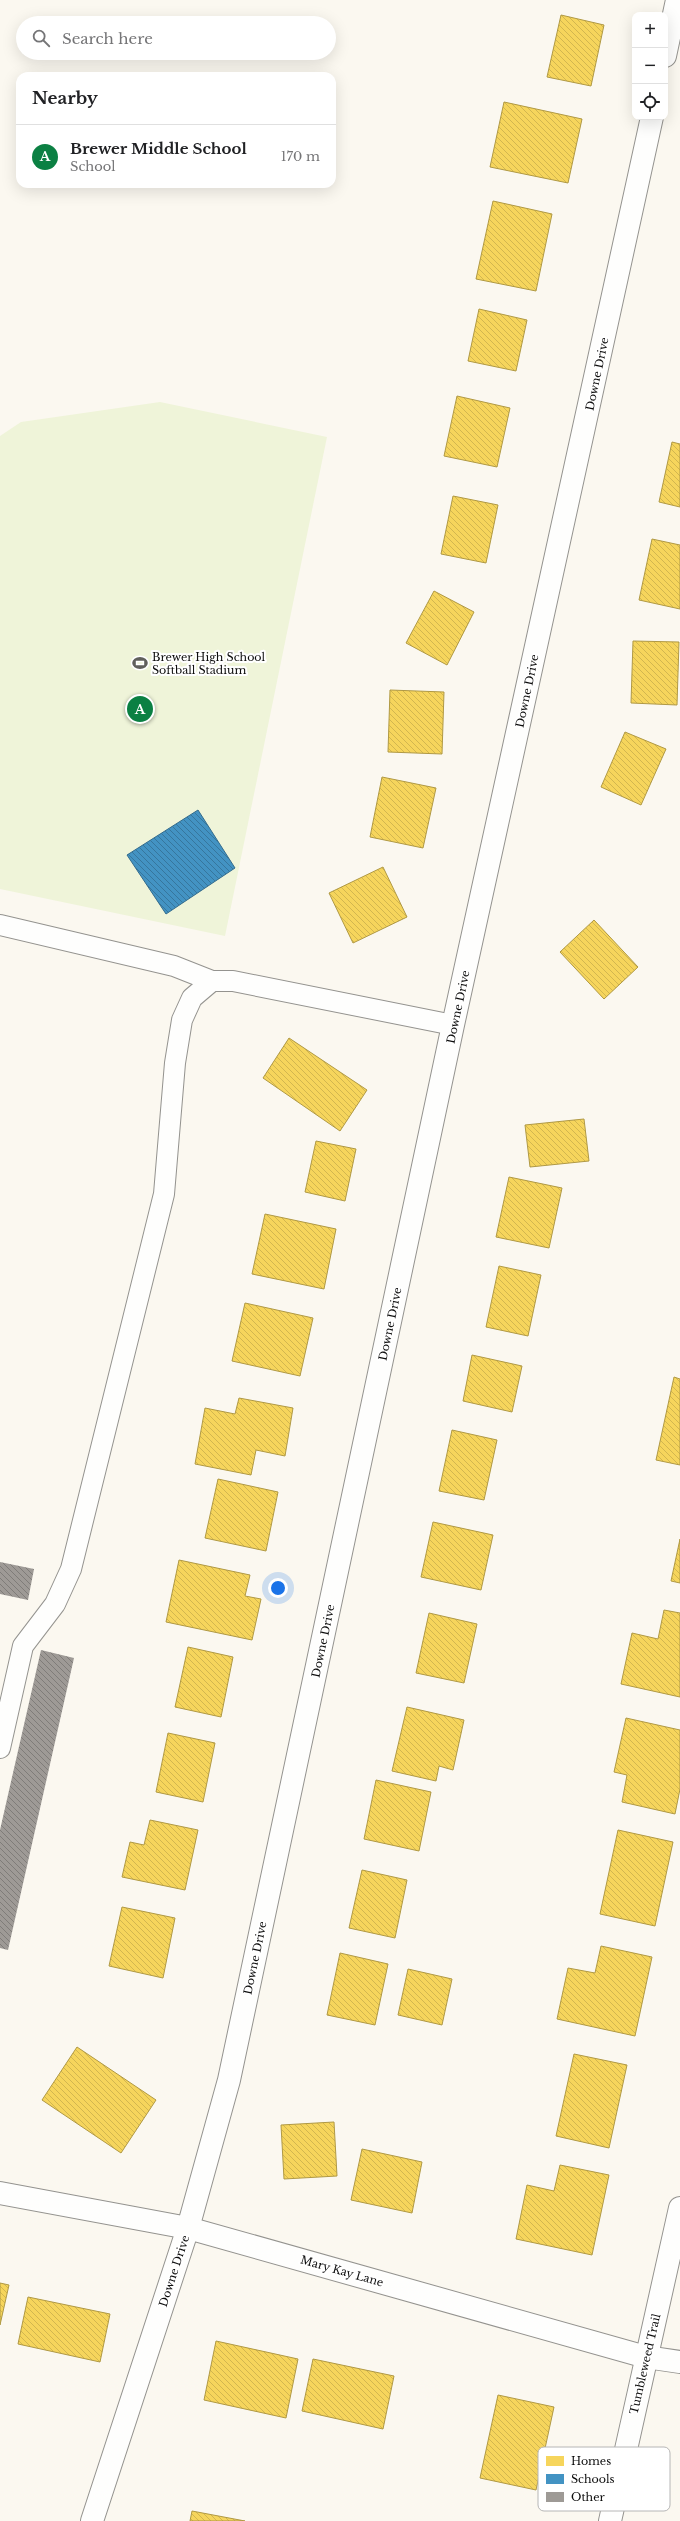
<!DOCTYPE html>
<html lang="en">
<head>
<meta charset="utf-8">
<style>
	:root { --surface:#fff; --page:#f6f6f6; --text:#202124; --muted:#757577; --line:#e0e0e0; --accent:#0b8043 }
	body { margin:0; font-family:"Libre Baskerville",serif; background:var(--page); color:var(--text) }
	.controls { position:absolute; right:12px; top:12px; display:grid; overflow:hidden; border-radius:8px; box-shadow:0 4px 16px #0002 }
	.controls button { width:36px; height:36px; display:grid; place-items:center; padding:0; border:0; border-bottom:1px solid var(--line); background:var(--surface); color:var(--text); font:20px sans-serif }
	.you { position:absolute; left:278px; top:1588px; width:14px; height:14px; margin:-10px; border:3px solid #fff; border-radius:50%; background:#1a73e8; box-shadow:0 0 0 6px #1a73e833 }
	.badge { display:grid; place-items:center; width:26px; height:26px; border-radius:50%; background:var(--accent); color:#fff; font-size:13px; font-weight:700 }
	.pin { position:absolute; translate:-50% -50%; border:2px solid #fff; box-shadow:0 1px 4px #0006 }
	.list { margin:0; padding:0; list-style:none }
	h2 { display:flex; justify-content:space-between; align-items:center; height:52px; margin:0; padding:0 16px; font-size:17px }
	h2 small { font-size:13px; font-weight:400; color:var(--muted) }
	.list li { display:grid; grid-template-columns:26px 1fr auto; gap:12px; align-items:center; box-sizing:border-box; height:64px; padding:0 16px; border-top:1px solid var(--line) }
	.list b { display:block; font-size:15px; white-space:nowrap }
	.list p { margin:0; font-size:13px; white-space:nowrap; color:var(--muted) }
	.list em { font-size:13px; font-style:normal; color:var(--muted) }
	.icon { flex:none; width:22px; height:22px; fill:none; stroke:currentColor; stroke-width:2; stroke-linecap:round; stroke-linejoin:round }
	.map { position:relative; flex:none; width:680px; height:2521px; overflow:hidden }
	.search { position:absolute; background:var(--surface); box-shadow:0 4px 16px #0002; left:16px; top:16px; width:320px; height:44px; display:flex; align-items:center; gap:10px; box-sizing:border-box; padding:0 14px; border-radius:22px; color:var(--muted); font-size:15px }
	.panel { position:absolute; background:var(--surface); box-shadow:0 4px 16px #0002; left:16px; top:72px; width:320px; height:116px; border-radius:12px }
	.map>svg:first-child { display:block }
</style>
</head>
<body>
<div class="map">
<svg width="680" height="2521" viewBox="0 0 680 2521">
	<defs>
		<pattern id="homes-back-hatch" width="6" height="6" patternUnits="userSpaceOnUse"><rect width="6" height="6" fill="#f6d55c"/><path d="M-1 5l2 2M0 0l6 6M5-1l2 2" fill="none" stroke="#d2b64f"/></pattern>
		<pattern id="schools-back-hatch" width="6" height="6" patternUnits="userSpaceOnUse"><rect width="6" height="6" fill="#4393c3"/><path d="M-1 5l2 2M0 0l6 6M5-1l2 2" fill="none" stroke="#36769d"/></pattern>
		<pattern id="building-back-hatch" width="6" height="6" patternUnits="userSpaceOnUse"><rect width="6" height="6" fill="#9e9a96"/><path d="M-1 5l2 2M0 0l6 6M5-1l2 2" fill="none" stroke="#7f7c79"/></pattern>
	</defs>
	<rect width="100%" height="100%" fill="#fbf8f0"/>
	<polygon fill="#eff4d9" points="160,402 327,437 225,936 0,889 0,436 21,422"/>
	<g fill="url(#homes-back-hatch)" stroke="#b09944">
		<polygon points="561,15 604,25 591,86 547,77"/>
		<polygon points="504,102 582,119 568,183 490,167"/>
		<polygon points="493,201 552,214 536,291 476,279"/>
		<polygon points="479,309 527,320 516,371 468,361"/>
		<polygon points="457,396 510,408 497,467 444,456"/>
		<polygon points="672,442 680,444 680,507 659,502"/>
		<polygon points="453,496 498,505 486,563 441,554"/>
		<polygon points="652,539 680,545 680,609 639,600"/>
		<polygon points="434,591 474,612 447,665 406,643"/>
		<polygon points="633,641 679,642 677,705 631,703"/>
		<polygon points="390,690 444,692 442,754 388,752"/>
		<polygon points="625,732 666,749 641,805 601,787"/>
		<polygon points="382,777 436,788 423,848 370,837"/>
		<polygon points="383,867 407,917 353,943 329,893"/>
		<polygon points="594,920 638,967 604,999 560,952"/>
		<polygon points="289,1038 367,1090 340,1131 263,1078"/>
		<polygon points="584,1119 589,1161 530,1167 525,1125"/>
		<polygon points="316,1141 356,1149 345,1201 305,1192"/>
		<polygon points="509,1177 562,1188 549,1248 496,1237"/>
		<polygon points="265,1214 336,1229 324,1289 252,1274"/>
		<polygon points="499,1266 541,1275 528,1336 486,1327"/>
		<polygon points="245,1303 313,1318 300,1376 232,1361"/>
		<polygon points="472,1355 522,1366 512,1412 463,1401"/>
		<polygon points="674,1377 680,1379 680,1465 656,1460"/>
		<polygon points="239,1398 293,1408 285,1456 256,1450 251,1475 195,1464 205,1408 235,1414"/>
		<polygon points="452,1430 497,1440 484,1500 439,1491"/>
		<polygon points="218,1479 278,1492 266,1551 205,1538"/>
		<polygon points="433,1522 493,1535 481,1590 421,1577"/>
		<polygon points="680,1539 680,1583 671,1581"/>
		<polygon points="179,1560 250,1575 245,1596 261,1599 252,1640 166,1622"/>
		<polygon points="664,1610 680,1613 680,1697 621,1684 632,1633 658,1639"/>
		<polygon points="429,1613 477,1624 464,1683 416,1673"/>
		<polygon points="188,1647 233,1657 221,1717 175,1707"/>
		<polygon points="407,1707 464,1720 453,1770 439,1766 436,1781 392,1771"/>
		<polygon points="626,1718 680,1730 680,1789 675,1814 622,1802 627,1775 614,1772"/>
		<polygon points="168,1733 215,1743 203,1802 156,1792"/>
		<polygon points="376,1780 431,1792 419,1851 364,1839"/>
		<polygon points="150,1820 198,1830 185,1890 122,1877 130,1842 144,1845"/>
		<polygon points="618,1830 673,1842 655,1926 600,1914"/>
		<polygon points="362,1870 407,1880 395,1938 349,1928"/>
		<polygon points="122,1907 175,1918 163,1978 109,1966"/>
		<polygon points="601,1946 652,1957 635,2036 557,2019 568,1968 595,1973"/>
		<polygon points="340,1953 388,1964 375,2025 327,2015"/>
		<polygon points="408,1969 452,1979 442,2025 398,2015"/>
		<polygon points="77,2047 156,2100 121,2153 42,2100"/>
		<polygon points="574,2054 627,2065 609,2148 556,2136"/>
		<polygon points="334,2122 337,2176 284,2179 281,2125"/>
		<polygon points="362,2149 422,2162 412,2213 351,2200"/>
		<polygon points="560,2165 609,2175 592,2255 516,2239 527,2185 554,2191"/>
		<polygon points="0,2283 9,2285 0,2325"/>
		<polygon points="28,2297 110,2314 100,2362 18,2344"/>
		<polygon points="216,2341 298,2359 286,2418 204,2400"/>
		<polygon points="313,2359 394,2376 383,2429 302,2411"/>
		<polygon points="498,2395 554,2407 536,2490 480,2478"/>
		<polygon points="192,2511 245,2521 190,2521"/>
	</g>
	<polygon fill="url(#schools-back-hatch)" stroke="#336b8c" points="198,810 235,868 166,914 127,855"/>
	<g fill="url(#building-back-hatch)">
		<polygon points="0,1562 34,1569 28,1600 0,1594"/>
		<polygon points="41,1650 74,1658 8,1950 0,1948 0,1830"/>
	</g>
	<g fill="none" stroke-linecap="round" stroke-linejoin="round">
		<g stroke="#94938f" stroke-width="22">
			<g id="service">
				<polyline points="0,925 174,966 212,981"/>
				<polyline points="0,1748 23,1646 55,1604 71,1569 164,1194 175,1063 182,1020 192,998 212,981 233,981 453,1025"/>
			</g>
		</g>
		<g stroke="#94938f" stroke-width="24">
			<g id="minor">
				<polyline points="665,56 677,0"/>
				<polyline points="0,2193 188,2228 646,2357 680,2362"/>
				<polyline points="92,2521 188,2228 229,2080 453,1025 652,117"/>
			</g>
		</g>
		<g stroke="#94938f" stroke-width="24">
			<polyline id="tertiary" points="610,2521 680,2208"/>
		</g>
		<use href="#service" stroke="#fefefd" stroke-width="20"/>
		<use href="#minor" stroke="#fefefd" stroke-width="22"/>
		<use href="#tertiary" stroke="#fefefd" stroke-width="22"/>
	</g>
	<defs>
		<g id="stadium-bare" transform="scale(1.2)"><path d="M0-5a6.5 5 0 1 0 0 10a6.5 5 0 1 0 0-10ZM-3.5-1.8h7v3.6h-7Z" fill="#605f5c" stroke="#fff" stroke-width="2.5" paint-order="stroke"/></g>
	</defs>
	<g fill-rule="evenodd">
		<use href="#stadium-bare" x="140" y="663"/>
	</g>
	<g text-anchor="middle" stroke-width="4" stroke-linejoin="round" paint-order="stroke">
		<g font-size="11" fill="#0d0d0d" stroke="#fff">
			<text transform="translate(597 374) rotate(-78)" y="4">Downe Drive</text>
			<text transform="translate(527 691) rotate(-78)" y="4">Downe Drive</text>
			<text transform="translate(458 1007) rotate(-78)" y="4">Downe Drive</text>
			<text transform="translate(390 1324) rotate(-78)" y="4">Downe Drive</text>
			<text transform="translate(323 1641) rotate(-78)" y="4">Downe Drive</text>
			<text transform="translate(255 1958) rotate(-78)" y="4">Downe Drive</text>
			<text transform="translate(174 2271) rotate(-72)" y="4">Downe Drive</text>
			<text transform="translate(342 2271) rotate(16)" y="4">Mary Kay Lane</text>
			<text transform="translate(645 2364) rotate(-77)" y="4">Tumbleweed Trail</text>
		</g>
		<g font-size="11" fill="#0d0d0d" stroke="#fff" text-anchor="start">
			<text x="152" y="661">Brewer High School<tspan x="152" dy="13">Softball Stadium</tspan></text>
		</g>
	</g>
	<rect x="538" y="2447" width="132" height="64" rx="6" fill="#fff" stroke="#b6b6b6" stroke-width="1"/>
	<rect x="546" y="2456" width="18" height="10" fill="#f6d55c"/>
	<rect x="546" y="2474" width="18" height="10" fill="#4393c3"/>
	<rect x="546" y="2492" width="18" height="10" fill="#9e9a96"/>
	<g font-size="11" fill="#0d0d0d">
		<text x="571" y="2465">Homes</text>
		<text x="571" y="2483">Schools</text>
		<text x="571" y="2501">Other</text>
	</g>
</svg>
<div class="controls">
<button>+</button>
<button>−</button>
<button><svg class="icon" aria-label="locate" viewBox="0 0 24 24"><circle cx="12" cy="12" r="6"/><path d="M12 2v4M12 18v4M2 12h4M18 12h4"/></svg></button>
</div>
<div class="you"></div>
<div class="pin badge" style="left:140px;top:709px">A</div>
<div class="search"><svg class="icon" aria-label="search" viewBox="0 0 24 24"><circle cx="10" cy="10" r="6"/><path d="M15 15l6 6"/></svg>Search here</div>
<section class="panel">
<h2>Nearby<small></small></h2>
<ul class="list">
<li><span class="badge">A</span><div><b>Brewer Middle School</b><p>School</p></div><em>170 m</em></li>
</ul>
</section>
</div>
</body>
</html>
